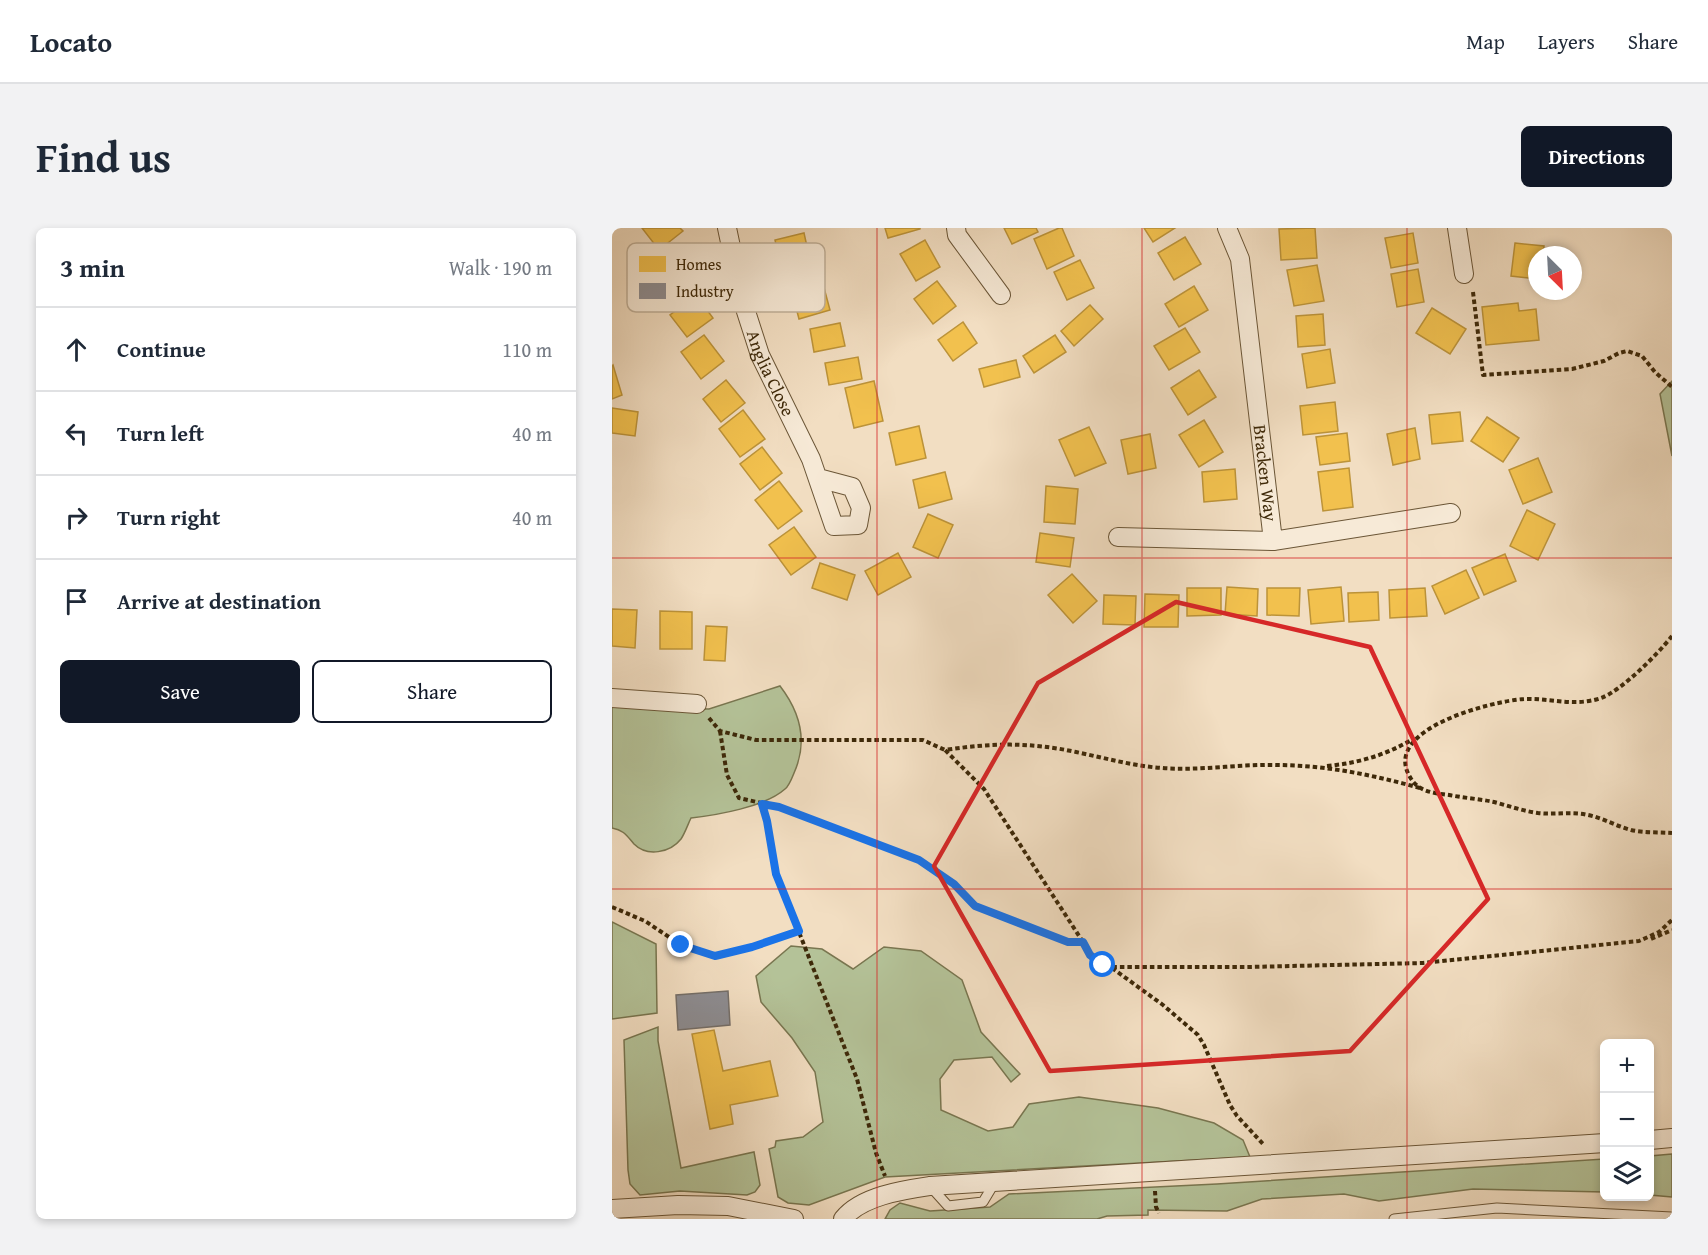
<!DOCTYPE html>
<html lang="en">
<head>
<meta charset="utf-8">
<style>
	:root { --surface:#fff; --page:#f2f2f3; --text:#1f2937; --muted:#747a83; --line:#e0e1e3; --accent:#111827 }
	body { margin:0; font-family:"Gentium Book Plus",serif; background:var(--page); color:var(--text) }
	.controls { position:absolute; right:18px; bottom:18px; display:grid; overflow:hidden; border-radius:9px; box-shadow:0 3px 9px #0003 }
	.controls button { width:54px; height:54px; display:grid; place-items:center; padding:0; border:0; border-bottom:2px solid var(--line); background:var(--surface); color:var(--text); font:30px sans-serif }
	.compass { position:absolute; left:916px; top:18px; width:54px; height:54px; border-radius:50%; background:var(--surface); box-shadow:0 3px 9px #0003; rotate:156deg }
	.stop { position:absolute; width:18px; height:18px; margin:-14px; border:4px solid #1a73e8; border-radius:50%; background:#fff }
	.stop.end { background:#1a73e8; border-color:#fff; box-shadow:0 2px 6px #0008 }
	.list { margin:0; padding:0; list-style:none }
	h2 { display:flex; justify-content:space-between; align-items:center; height:78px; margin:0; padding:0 24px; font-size:26px }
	h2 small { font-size:20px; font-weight:400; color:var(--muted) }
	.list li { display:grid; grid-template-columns:39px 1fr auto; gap:18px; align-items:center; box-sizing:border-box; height:84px; padding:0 24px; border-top:2px solid var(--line) }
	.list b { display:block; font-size:22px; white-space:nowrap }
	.list em { font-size:20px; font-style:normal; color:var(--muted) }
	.actions { display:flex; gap:12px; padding:18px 24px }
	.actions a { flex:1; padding:14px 0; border:2px solid var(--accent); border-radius:9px; text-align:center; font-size:21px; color:var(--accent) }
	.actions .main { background:var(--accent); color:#fff }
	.icon { flex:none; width:33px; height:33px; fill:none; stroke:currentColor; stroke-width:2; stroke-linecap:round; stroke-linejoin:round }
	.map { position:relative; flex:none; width:1060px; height:991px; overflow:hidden; border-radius:9px }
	header { display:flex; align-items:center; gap:36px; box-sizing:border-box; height:84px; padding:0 30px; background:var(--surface); border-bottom:2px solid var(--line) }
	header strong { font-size:28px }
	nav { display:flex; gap:33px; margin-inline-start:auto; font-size:21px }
	.intro { display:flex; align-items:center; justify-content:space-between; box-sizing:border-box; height:144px; padding:0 36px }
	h1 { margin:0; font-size:42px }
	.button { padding:15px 27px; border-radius:9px; background:var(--accent); color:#fff; font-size:21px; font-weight:700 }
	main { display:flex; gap:36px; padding:0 36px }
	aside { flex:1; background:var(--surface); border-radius:9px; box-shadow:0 3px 9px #0003 }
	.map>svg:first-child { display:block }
</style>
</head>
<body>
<header>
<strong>Locato</strong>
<nav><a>Map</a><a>Layers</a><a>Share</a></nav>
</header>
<div class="intro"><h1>Find us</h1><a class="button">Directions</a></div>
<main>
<aside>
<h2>3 min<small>Walk · 190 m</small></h2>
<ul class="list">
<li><svg class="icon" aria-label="ahead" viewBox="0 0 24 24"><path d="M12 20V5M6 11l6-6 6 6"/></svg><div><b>Continue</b></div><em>110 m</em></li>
<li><svg class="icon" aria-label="left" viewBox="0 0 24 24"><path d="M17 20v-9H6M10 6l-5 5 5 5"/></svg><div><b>Turn left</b></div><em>40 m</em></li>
<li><svg class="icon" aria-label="right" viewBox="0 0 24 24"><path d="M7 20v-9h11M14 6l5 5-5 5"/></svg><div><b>Turn right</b></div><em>40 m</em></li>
<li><svg class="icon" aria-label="arrive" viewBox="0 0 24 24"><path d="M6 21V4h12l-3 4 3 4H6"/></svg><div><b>Arrive at destination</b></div></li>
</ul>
<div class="actions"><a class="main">Save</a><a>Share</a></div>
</aside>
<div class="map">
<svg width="1060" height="991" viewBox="0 0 1060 991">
	<rect width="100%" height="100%" fill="#f2dec2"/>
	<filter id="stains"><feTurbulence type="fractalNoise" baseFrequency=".00333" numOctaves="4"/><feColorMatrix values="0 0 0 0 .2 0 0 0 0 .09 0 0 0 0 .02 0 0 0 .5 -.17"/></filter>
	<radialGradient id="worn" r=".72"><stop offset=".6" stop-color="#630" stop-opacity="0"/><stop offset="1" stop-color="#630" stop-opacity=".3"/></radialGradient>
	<g fill="#b4c298" stroke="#797650" stroke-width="1.5">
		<polygon points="1060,153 1060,228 1048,166"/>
		<path d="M 168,458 C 188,484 196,514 182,545 C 180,550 177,558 173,561 C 153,579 105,587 79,590 C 76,596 73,605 69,611 C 58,625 35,629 22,616 C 15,608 12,602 0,600 L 0,476 L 38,480 L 97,481 Z"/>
		<polygon points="0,694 44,716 45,785 0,791"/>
		<polygon points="179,718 210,721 241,741 272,719 309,723 350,752 369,804 408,846 399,854 380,829 342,832 328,851 329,882 376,903 401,899 417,876 467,869 546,880 602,895 631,912 638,929 273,949 197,977 176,975 166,969 157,921 163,919 164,913 191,909 211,894 203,844 180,810 149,774 144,748"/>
		<polygon points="46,799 46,813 69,940 142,924 148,957 143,964 135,967 68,963 28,967 18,956 16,942 12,812"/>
		<polygon points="1060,926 1060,969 1038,967 1038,928"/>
		<polygon points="992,931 992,964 861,961 767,973 732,966 650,971 615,983 536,982 536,987 495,988 485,991 273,991 278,982 288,975 318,983 378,979 397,966 605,956"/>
	</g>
	<g fill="#f2c14e" stroke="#bc9339" stroke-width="1.5">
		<polygon points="30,0 68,0 71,3 47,22"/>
		<polygon points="273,0 308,0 308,1 276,10"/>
		<polygon points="392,0 424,0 426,4 400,16"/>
		<polygon points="447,0 450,0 462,28 435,41 422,11"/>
		<polygon points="532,0 563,0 541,14"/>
		<polygon points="703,0 705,30 669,32 667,1"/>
		<polygon points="192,5 200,41 171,48 163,12"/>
		<polygon points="801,5 806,35 779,40 773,10"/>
		<polygon points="573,9 589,36 562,52 546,25"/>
		<polygon points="313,12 328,39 304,53 288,26"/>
		<polygon points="903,15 932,18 931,27 925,27 925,51 899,48"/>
		<polygon points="468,32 482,60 455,72 442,44"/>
		<polygon points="705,37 712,73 682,78 675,42"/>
		<polygon points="806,41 812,74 785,79 779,46"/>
		<polygon points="325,53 344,78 321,96 302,71"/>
		<polygon points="211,56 218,82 187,91 180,64"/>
		<polygon points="582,58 596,82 567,99 553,76"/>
		<polygon points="84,67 101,90 75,109 58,87"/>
		<polygon points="906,75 907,83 924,81 927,112 874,117 870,79"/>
		<polygon points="478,77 491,91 462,118 449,103"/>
		<polygon points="820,80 854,101 838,126 804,105"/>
		<polygon points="711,86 713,117 686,119 684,88"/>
		<polygon points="351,94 365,115 341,133 326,112"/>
		<polygon points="228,95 233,118 202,124 198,101"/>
		<polygon points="573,100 588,124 557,142 542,118"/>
		<polygon points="92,107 112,133 89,151 69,124"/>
		<polygon points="443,107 454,124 422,145 411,128"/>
		<polygon points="718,121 723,155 695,160 690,126"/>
		<polygon points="246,129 250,151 217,157 213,135"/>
		<polygon points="404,132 408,149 372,159 367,141"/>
		<polygon points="1,137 10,167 0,171 0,138"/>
		<polygon points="587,142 604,169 576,187 559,160"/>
		<polygon points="114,152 133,175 109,194 91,171"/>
		<polygon points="262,153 271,193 242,200 233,160"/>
		<polygon points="723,174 726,203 691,207 688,178"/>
		<polygon points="0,180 26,184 23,208 0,205"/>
		<polygon points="131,182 153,211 128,229 107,201"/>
		<polygon points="848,184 851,213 820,216 817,187"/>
		<polygon points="875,189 907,210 891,234 859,213"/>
		<polygon points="592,192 611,224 587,239 567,207"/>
		<polygon points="307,198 314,230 284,237 277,205"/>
		<polygon points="477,199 494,235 463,248 447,212"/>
		<polygon points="803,200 808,231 781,237 775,206"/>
		<polygon points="735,205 738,233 708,237 704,209"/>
		<polygon points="538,206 544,240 516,246 509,212"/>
		<polygon points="150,219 170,245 148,262 128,236"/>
		<polygon points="926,230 940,264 911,276 897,242"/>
		<polygon points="737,240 741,279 711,283 706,244"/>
		<polygon points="623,241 625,271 592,274 590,244"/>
		<polygon points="333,244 340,271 307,280 301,252"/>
		<polygon points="167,253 190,283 166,301 143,272"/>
		<polygon points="434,258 466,261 463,296 432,294"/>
		<polygon points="915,282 943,296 926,332 898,318"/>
		<polygon points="316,286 341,297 326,330 301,319"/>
		<polygon points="182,299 204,329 179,347 157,317"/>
		<polygon points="428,305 462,310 458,339 424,334"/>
		<polygon points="286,325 299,349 266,367 253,343"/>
		<polygon points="893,326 904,353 872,367 860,340"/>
		<polygon points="208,335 243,347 235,372 200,360"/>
		<polygon points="854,342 867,370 833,386 820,358"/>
		<polygon points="460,346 485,373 461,395 436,367"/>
		<polygon points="615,359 646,361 645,388 613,386"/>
		<polygon points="729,359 732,393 699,396 696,362"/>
		<polygon points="575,360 609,360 609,387 575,388"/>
		<polygon points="655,360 688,360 687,388 655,387"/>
		<polygon points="813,360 815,388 778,390 777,362"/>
		<polygon points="766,364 767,392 737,394 736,365"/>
		<polygon points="533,366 567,367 566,399 532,399"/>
		<polygon points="492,367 524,368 523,397 491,396"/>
		<polygon points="0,381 25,382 23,420 0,418"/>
		<polygon points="48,383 80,384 80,421 48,421"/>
		<polygon points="94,398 115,399 113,433 92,432"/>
		<polygon points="102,802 111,843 158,833 166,868 118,877 121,896 98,901 80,806"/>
	</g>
	<polygon fill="#8d8d92" stroke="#756f69" stroke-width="1.5" points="116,763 118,797 66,802 64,767"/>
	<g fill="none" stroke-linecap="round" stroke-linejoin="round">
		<g stroke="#6b5637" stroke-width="11">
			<g id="service">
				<polyline points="318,958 336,978 371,974 383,954"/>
				<polyline points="782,991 885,980 1060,989"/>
			</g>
		</g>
		<g stroke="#6b5637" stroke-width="20">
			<g id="minor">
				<path id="s1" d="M 115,0 L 130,71 L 148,127 L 199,231 L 222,298 L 246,297 L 249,280 L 240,259 L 206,250"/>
				<polyline points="344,0 345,7 389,67"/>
				<path id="s2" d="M 615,0 L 628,31 L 661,313 L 839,285"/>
				<polyline points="845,0 852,46"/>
				<polyline points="506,309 661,313"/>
				<polyline points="0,470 85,476"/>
				<polyline points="1038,912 1060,910"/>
				<polyline points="0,981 66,977 116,978 182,991"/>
				<path d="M 231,991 C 249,968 291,962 318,958 L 993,915"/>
			</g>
		</g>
		<g stroke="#3e2909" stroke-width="4" stroke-dasharray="4.5 3" stroke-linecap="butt">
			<polyline points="861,64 871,147 960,141 992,133 1007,125 1015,123 1030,128 1043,144 1060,159"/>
			<path d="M 1060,408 C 1046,426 1009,463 989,470 C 963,479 938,470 912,471 C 880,473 769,501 798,549 C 806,564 822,565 837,567 C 852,570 868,571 882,574 C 897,578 911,583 926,585 C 943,587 960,583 976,587 C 991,590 1004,598 1019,602 C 1032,605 1047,604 1060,605"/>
			<polyline points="97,490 108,503 144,512 311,512 333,522"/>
			<polyline points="108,503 115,547 127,570 167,579 307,632 341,656 363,678 456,714 471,714"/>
			<path d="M 715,538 C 747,535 774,527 801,511"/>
			<path d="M 808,560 C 761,547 713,537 664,537 C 626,536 588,543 550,540 C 521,538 493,530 464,524 C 417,514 380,515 333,522 L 372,561 L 471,714 C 477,728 485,735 499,739 L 635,739 L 811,735 L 1027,713 L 1047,704 L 1060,692"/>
			<polyline points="150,576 155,593 164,646 245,851 264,925 273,948"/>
			<polyline points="0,679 33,693 69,717 103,728 140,719 187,703"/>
			<polyline points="1039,711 1060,702"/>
			<polyline points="500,740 551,777 586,807 592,817 618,877 625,888 651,916"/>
			<polyline points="543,963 544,979 547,985"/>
		</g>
		<use href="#service" stroke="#f7ead7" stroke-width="9"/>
		<use href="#minor" stroke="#f7ead7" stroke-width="18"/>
	</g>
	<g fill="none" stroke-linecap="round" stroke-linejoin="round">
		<polyline stroke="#1a73e8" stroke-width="8" points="69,717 103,728 140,719 187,703 164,646 155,593 150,576 167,579 307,632 342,656 363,678 456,714 471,714 478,727 491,737"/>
	</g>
	<path fill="none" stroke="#d62828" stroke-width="4.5" stroke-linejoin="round" d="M 564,374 L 758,419 L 876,671 L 738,823 L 438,843 L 322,638 L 426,455 Z"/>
	<path fill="none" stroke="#d62828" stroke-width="1.5" stroke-opacity="0.55" d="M 265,0 L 265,991M 530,0 L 530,991M 795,0 L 795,991M 0,330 L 1060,330M 0,661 L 1060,661"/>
	<g text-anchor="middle" stroke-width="6" stroke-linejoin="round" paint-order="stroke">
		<g font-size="18" fill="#3e2909" stroke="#f7ead7">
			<text dy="6" stroke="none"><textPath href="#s1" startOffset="152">Anglia Close</textPath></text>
			<text dy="6" stroke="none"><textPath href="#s2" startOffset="249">Bracken Way</textPath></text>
		</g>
	</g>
	<rect x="15" y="15" width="198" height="69" rx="9" fill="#f7ead7" stroke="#c0b099" stroke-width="1.5"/>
	<rect x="27" y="28" width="27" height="16" fill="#f2c14e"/>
	<rect x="27" y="55" width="27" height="16" fill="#8d8d92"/>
	<g font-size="16" fill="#3e2909">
		<text x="64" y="42">Homes</text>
		<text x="64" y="69">Industry</text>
	</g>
	<rect width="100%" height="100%" filter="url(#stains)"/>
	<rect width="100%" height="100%" fill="url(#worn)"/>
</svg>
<div class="controls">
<button>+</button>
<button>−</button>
<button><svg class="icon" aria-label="layers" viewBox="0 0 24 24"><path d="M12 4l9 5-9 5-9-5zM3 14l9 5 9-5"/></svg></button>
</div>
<svg class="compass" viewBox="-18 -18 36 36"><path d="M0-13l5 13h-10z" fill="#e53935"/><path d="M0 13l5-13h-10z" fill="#747a83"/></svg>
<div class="stop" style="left:491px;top:737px"></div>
<div class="stop end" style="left:69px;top:717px"></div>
</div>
</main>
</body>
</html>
